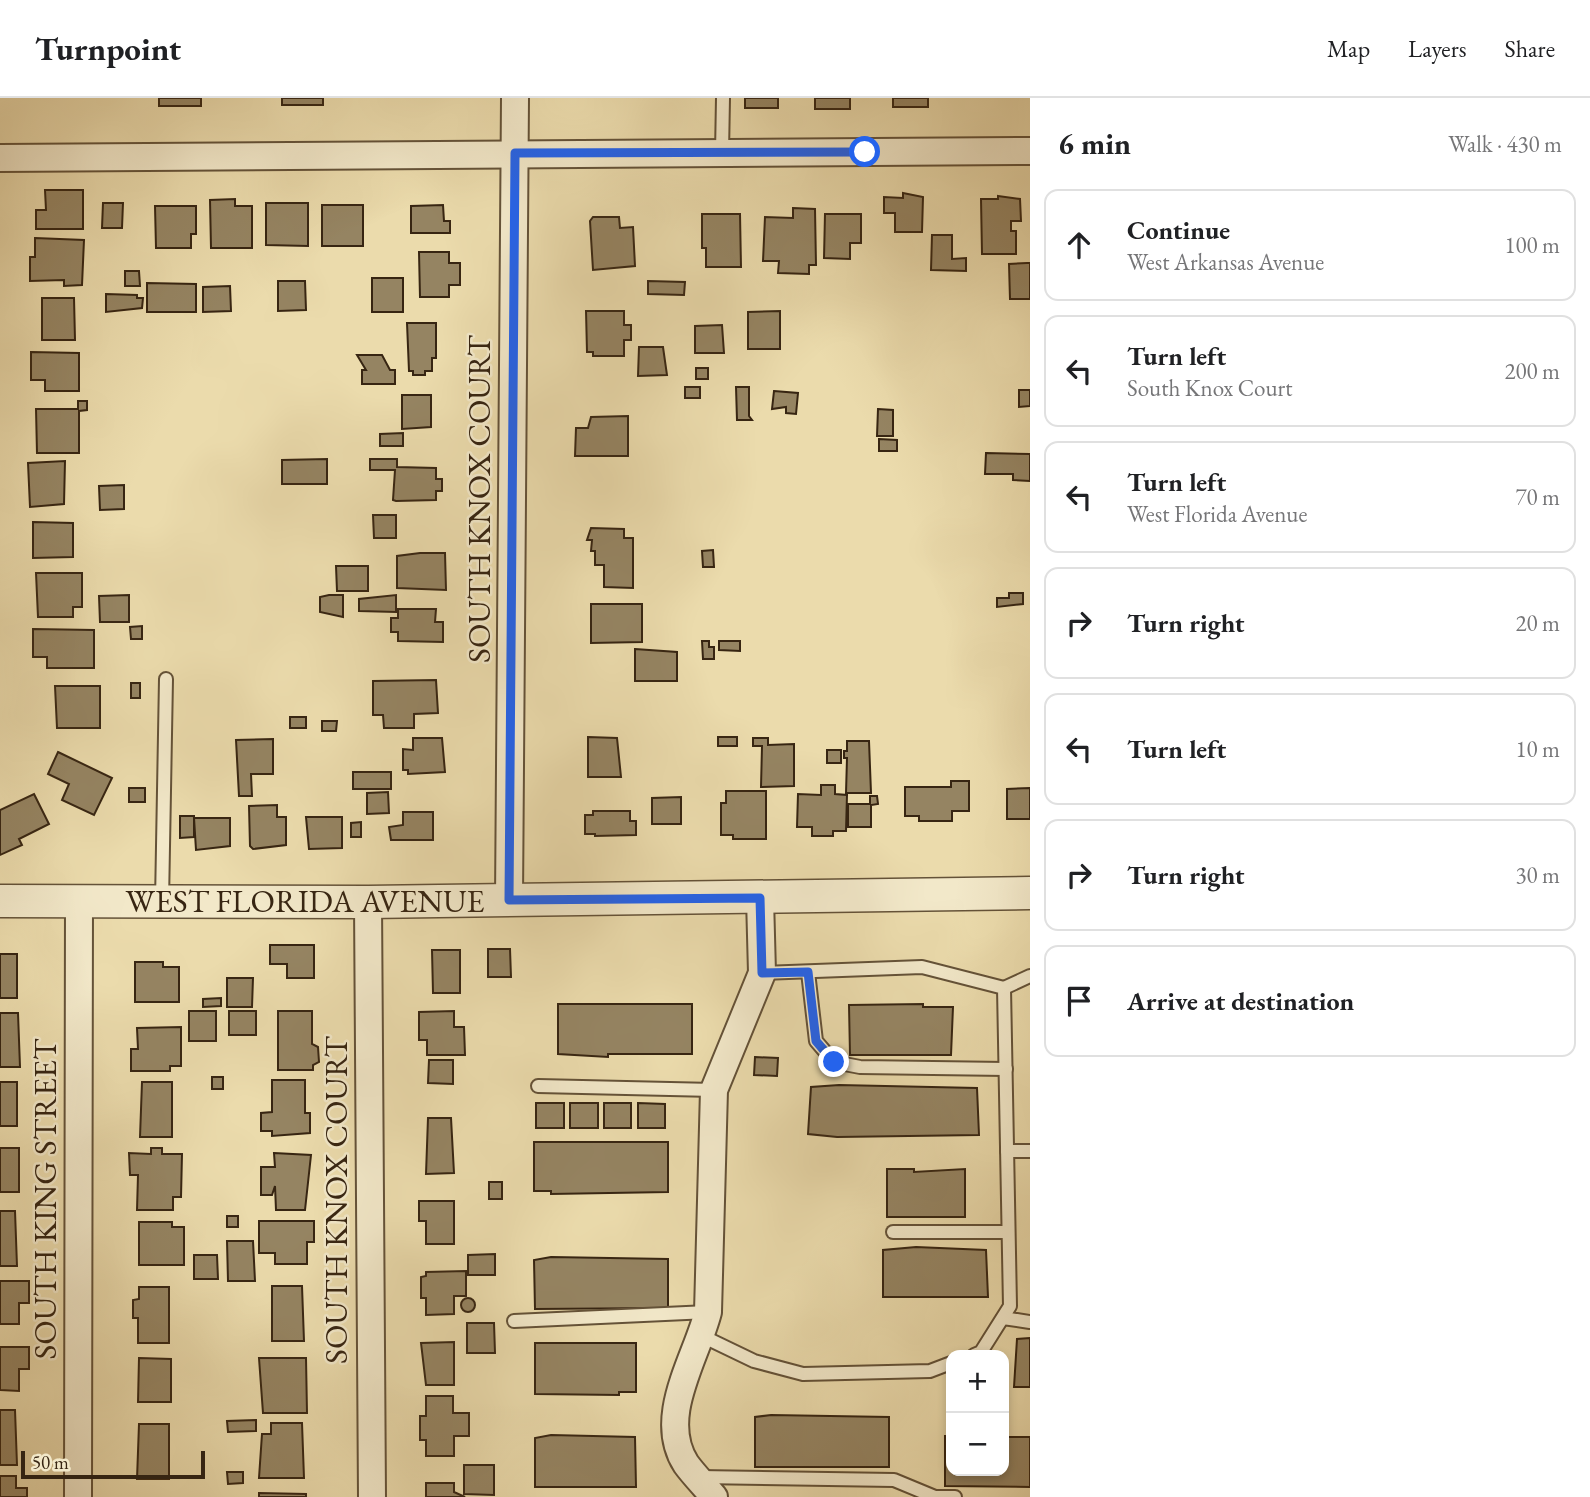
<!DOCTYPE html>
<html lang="en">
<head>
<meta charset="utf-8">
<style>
	:root { --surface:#fff; --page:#f2f2f2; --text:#202124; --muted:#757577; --line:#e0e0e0 }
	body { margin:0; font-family:"EB Garamond",serif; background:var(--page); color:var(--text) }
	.controls { position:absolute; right:21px; bottom:21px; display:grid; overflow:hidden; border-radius:14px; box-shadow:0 4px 10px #0003 }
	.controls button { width:63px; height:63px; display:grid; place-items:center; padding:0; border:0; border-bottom:2px solid var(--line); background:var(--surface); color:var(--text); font:35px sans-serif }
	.scale { position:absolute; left:21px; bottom:18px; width:184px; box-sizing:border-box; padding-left:7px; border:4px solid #372512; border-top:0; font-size:19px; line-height:24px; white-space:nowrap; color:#372512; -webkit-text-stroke:5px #f2e8c9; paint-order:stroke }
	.stop { position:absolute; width:21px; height:21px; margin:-16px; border:5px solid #2563eb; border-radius:50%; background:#fff }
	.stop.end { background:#2563eb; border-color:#fff; box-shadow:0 2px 7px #0008 }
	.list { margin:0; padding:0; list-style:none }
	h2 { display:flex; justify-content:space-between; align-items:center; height:91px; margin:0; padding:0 28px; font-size:30px }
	h2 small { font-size:23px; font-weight:400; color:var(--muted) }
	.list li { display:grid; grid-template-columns:46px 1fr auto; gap:21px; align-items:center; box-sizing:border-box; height:112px; margin:0 14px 14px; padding:0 14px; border:2px solid var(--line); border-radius:14px }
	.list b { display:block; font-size:26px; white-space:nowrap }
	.list p { margin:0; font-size:23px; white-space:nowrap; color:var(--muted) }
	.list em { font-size:23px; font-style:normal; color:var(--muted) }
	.icon { flex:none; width:38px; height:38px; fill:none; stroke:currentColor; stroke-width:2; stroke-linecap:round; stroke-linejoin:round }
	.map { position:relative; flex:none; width:1030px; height:1399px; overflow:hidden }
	header { display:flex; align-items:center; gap:42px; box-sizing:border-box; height:98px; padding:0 35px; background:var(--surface); border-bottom:2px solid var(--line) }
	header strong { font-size:33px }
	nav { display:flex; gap:38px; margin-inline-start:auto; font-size:24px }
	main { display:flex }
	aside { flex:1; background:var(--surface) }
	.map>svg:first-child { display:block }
</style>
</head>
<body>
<header>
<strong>Turnpoint</strong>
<nav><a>Map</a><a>Layers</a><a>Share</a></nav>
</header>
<main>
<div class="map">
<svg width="1030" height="1399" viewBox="0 0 1030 1399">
	<rect width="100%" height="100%" fill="#ebdbac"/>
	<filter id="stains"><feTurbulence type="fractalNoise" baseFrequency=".00286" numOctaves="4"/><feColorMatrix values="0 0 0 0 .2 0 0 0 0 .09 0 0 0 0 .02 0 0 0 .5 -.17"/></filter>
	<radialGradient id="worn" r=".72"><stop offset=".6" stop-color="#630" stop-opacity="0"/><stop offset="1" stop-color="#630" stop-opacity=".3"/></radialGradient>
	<g fill="#958462" stroke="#372512" stroke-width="2">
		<polygon points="201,0 201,8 159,8 159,0"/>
		<rect x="282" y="0" width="41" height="7"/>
		<rect x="745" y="0" width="33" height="10"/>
		<rect x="815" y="0" width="35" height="11"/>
		<rect x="893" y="0" width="35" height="9"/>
		<polygon points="45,92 83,92 83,131 36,131 36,112 46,112"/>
		<polygon points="903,95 923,99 922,134 895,134 895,115 884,115 884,99 903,100"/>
		<polygon points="998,98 1020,101 1021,123 1011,123 1011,133 1016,133 1016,156 982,156 981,101 998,101"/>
		<polygon points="235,101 235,108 252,108 252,150 211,150 210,102"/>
		<polygon points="103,105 123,105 122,130 102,130"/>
		<polygon points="266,105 308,105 308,148 266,147"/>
		<rect x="322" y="107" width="41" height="41"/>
		<polygon points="443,107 444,123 450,123 450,135 411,135 411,108"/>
		<polygon points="155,108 196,108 196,136 191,136 191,150 156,150"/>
		<polygon points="793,110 815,111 816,167 809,167 809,176 778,175 779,163 763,163 765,119 793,120"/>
		<polygon points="702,116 740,116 741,169 706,169 706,150 702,150"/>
		<polygon points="825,116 861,116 861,145 850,145 850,161 824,160"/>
		<polygon points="593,119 619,119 620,130 633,129 635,168 593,172 590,123"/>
		<polygon points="932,137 952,137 952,161 966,160 966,173 931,172"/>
		<polygon points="35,140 84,142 82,187 64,188 64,182 30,183 30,159 35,159"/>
		<polygon points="419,154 449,154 449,165 460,165 460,187 449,187 449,199 420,199"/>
		<polygon points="1027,165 1030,165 1030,201 1010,201 1009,166"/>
		<polygon points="125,173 139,173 140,188 125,188"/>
		<rect x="372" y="180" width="31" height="34"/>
		<polygon points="278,183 305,183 306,212 278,213"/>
		<polygon points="648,183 685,184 684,197 648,196"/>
		<polygon points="147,185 196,186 196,214 147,214"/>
		<polygon points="230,188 231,213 203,214 203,189"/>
		<polygon points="106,196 137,197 137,200 143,200 142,210 106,214"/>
		<polygon points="42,200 74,200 75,242 42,242"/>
		<polygon points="586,213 624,213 624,227 631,227 631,242 624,242 624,258 593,258 593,254 587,254"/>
		<polygon points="780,213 780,251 748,251 748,214"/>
		<polygon points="407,225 436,225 436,260 432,260 432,273 425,273 425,277 413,277 413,273 409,273"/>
		<polygon points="722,227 724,255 695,255 695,228"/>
		<polygon points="639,249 663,249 667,277 638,278"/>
		<polygon points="31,254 79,255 79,293 45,293 45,282 31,282"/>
		<polygon points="357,257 382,257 390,272 395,272 395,286 362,286 362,272 366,272"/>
		<rect x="696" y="270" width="12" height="11"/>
		<rect x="685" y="289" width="15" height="11"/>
		<polygon points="736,289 749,289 749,318 752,322 737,322"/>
		<polygon points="1019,292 1030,292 1030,308 1019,309"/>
		<polygon points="774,293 798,295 796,316 786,315 786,309 772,311"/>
		<polygon points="402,297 431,297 431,329 402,331"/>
		<polygon points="78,303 87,303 87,312 79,313 79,355 37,355 36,311 78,311"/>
		<polygon points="878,311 893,312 893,338 877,338"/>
		<polygon points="628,318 628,358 575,358 576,330 588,330 591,319"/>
		<polygon points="403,335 403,348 380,348 380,336"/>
		<polygon points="879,341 897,342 897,353 879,353"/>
		<polygon points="986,355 1030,356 1030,383 1013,382 1013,376 985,376"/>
		<polygon points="327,361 327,386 282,386 282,362"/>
		<polygon points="370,361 397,361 397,369 436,370 436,381 442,381 442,393 436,393 436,402 396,403 393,402 395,372 370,372"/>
		<polygon points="65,363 64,406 30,409 28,365"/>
		<polygon points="124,387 124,411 100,412 99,388"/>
		<polygon points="373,417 396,417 396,440 374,440"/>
		<polygon points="33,424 73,425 73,459 33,460"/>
		<polygon points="591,430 624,431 624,440 633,440 633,490 604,489 604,467 595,467 595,453 591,453 592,442 587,442"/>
		<polygon points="713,452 714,469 703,469 702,453"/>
		<polygon points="420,455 445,455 446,492 397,490 397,458"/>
		<polygon points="336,468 368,468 368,493 337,493"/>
		<polygon points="36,475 82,475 82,509 73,509 73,519 38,519"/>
		<polygon points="1009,495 1023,495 1023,506 997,509 997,500 1009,500"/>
		<polygon points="129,497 129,524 100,524 99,498"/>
		<polygon points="329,497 343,497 343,519 320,514 320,499"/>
		<polygon points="396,497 396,514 359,513 359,501"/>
		<polygon points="591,506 642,506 642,544 591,545"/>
		<polygon points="398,511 436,511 435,524 443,524 443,544 398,543 398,534 391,534 391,520 398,520"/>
		<polygon points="142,528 142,541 131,541 130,529"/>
		<polygon points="33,531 94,532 94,570 47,570 47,559 33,559"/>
		<polygon points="702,543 709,543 709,549 714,549 714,561 703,561"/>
		<polygon points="719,543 740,543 740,553 719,552"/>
		<polygon points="635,551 677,554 677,583 635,583"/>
		<polygon points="436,582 438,615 414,616 414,630 384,630 383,617 373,617 373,583"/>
		<rect x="131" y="585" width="9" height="15"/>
		<polygon points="55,588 100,588 100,630 57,630"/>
		<rect x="290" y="619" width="16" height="11"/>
		<polygon points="322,623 337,623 336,633 322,633"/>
		<polygon points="588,639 617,640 621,679 588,679"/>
		<rect x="718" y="639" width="19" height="9"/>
		<polygon points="413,640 442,640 445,674 408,676 408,672 403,672 403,651 413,652"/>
		<polygon points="753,640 768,640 768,647 794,646 794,688 761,689 762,648 753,648"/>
		<polygon points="273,641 273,676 251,676 252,698 239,698 236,642"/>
		<polygon points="847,643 869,643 871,695 846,695 847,660 844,660 844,653 847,653"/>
		<rect x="827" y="652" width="14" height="13"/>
		<polygon points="58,654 112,680 94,717 62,702 69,686 48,676"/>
		<rect x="353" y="674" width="38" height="17"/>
		<polygon points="951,683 969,683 969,713 952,713 952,723 919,723 919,718 905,718 905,689 951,689"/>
		<polygon points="821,687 835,687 835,696 847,697 846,733 833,733 833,738 812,738 812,729 797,729 798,696 821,697"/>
		<rect x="129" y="690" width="16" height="14"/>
		<polygon points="1030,690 1030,721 1007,721 1007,691"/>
		<polygon points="726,693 766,693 766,741 733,741 733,737 721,737 721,705 726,705"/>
		<polygon points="388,694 389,715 367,716 367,695"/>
		<polygon points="34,696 49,726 19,741 22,747 0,757 0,712"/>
		<polygon points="870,698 877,698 878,706 871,707 871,729 848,729 848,706 870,706"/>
		<polygon points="681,699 681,726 652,726 652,700"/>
		<polygon points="277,707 277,719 286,719 286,747 253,751 250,748 249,708"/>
		<polygon points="593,713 630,713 630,723 636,723 636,737 595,738 595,736 585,736 585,717 593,717"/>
		<polygon points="403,714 433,714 433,742 391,742 389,729 403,727"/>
		<polygon points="180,718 194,718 194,739 180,740"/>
		<polygon points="306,719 342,719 342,750 309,751"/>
		<polygon points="194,720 230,720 230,748 196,752"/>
		<polygon points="361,724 361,739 351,739 351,725"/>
		<polygon points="270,847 314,847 314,880 287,880 287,866 270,866"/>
		<polygon points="488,851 510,851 511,879 488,879"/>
		<polygon points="432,852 460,852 460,895 433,895"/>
		<rect x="0" y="856" width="17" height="44"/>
		<polygon points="135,864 163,864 163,869 179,869 179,904 135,904"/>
		<polygon points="227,880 253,880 252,909 227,909"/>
		<polygon points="221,900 221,908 203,909 203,901"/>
		<polygon points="558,906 692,906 692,956 608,956 608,959 558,956"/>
		<polygon points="923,906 923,909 953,909 951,957 850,957 849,907"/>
		<rect x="189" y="913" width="27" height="30"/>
		<rect x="229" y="913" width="27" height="24"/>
		<polygon points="278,913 312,913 312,946 318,949 319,964 313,967 313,972 278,972"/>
		<polygon points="454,913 454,929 464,929 465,957 427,957 427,942 419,942 419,914"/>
		<polygon points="0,915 18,915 20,969 0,969"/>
		<polygon points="181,929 181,968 170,968 170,973 131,973 131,951 138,951 137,930"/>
		<polygon points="755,959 778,960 777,978 754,977"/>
		<polygon points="429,962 453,962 453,986 428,985"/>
		<rect x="212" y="979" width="11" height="12"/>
		<polygon points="272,982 305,982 305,1015 310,1015 310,1035 272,1038 272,1033 261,1033 261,1015 272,1014"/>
		<rect x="0" y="984" width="17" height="44"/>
		<polygon points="172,984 172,1039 140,1039 142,984"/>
		<polygon points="839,987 977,990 979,1037 837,1039 808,1036 811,989"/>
		<rect x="536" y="1005" width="28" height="25"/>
		<rect x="570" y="1005" width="28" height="25"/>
		<rect x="604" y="1005" width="27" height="25"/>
		<polygon points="638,1005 665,1006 665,1030 638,1030"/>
		<polygon points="428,1020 451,1020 454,1075 426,1076"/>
		<polygon points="534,1044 668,1044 668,1094 551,1096 551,1093 534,1093"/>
		<rect x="0" y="1050" width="19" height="44"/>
		<polygon points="151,1050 162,1050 162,1056 182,1056 181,1099 173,1099 173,1112 137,1112 138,1077 130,1077 129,1055 151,1056"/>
		<polygon points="274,1055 311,1057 305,1112 276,1112 275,1088 272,1097 261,1097 261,1069 275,1069"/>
		<polygon points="887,1071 914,1071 914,1074 965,1071 965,1119 887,1119"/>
		<rect x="489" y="1084" width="13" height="17"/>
		<polygon points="419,1103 454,1103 454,1146 426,1146 426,1123 419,1123"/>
		<polygon points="0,1113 15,1113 17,1168 0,1168"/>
		<rect x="227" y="1118" width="11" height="11"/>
		<polygon points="259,1123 314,1123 314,1144 307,1144 307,1166 275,1166 275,1155 259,1155"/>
		<polygon points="139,1124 172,1124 172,1129 184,1129 184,1167 139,1167"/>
		<polygon points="227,1143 253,1143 255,1183 228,1183"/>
		<polygon points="916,1149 986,1152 988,1199 883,1199 883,1152"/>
		<polygon points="495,1156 495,1177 468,1177 468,1157"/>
		<polygon points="194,1157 217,1157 218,1181 194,1181"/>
		<polygon points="551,1159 668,1161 668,1210 535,1211 534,1162"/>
		<polygon points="466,1173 466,1198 454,1198 454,1216 426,1217 426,1200 421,1200 421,1179 426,1178 426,1174"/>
		<polygon points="0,1183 29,1183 29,1205 19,1205 19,1226 0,1226"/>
		<polygon points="272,1188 302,1188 304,1243 272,1243"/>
		<polygon points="139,1189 169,1189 169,1245 138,1245 138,1220 133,1220 133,1202 139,1201"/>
		<circle cx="468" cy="1207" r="7"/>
		<polygon points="467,1225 494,1225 495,1255 467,1255"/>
		<polygon points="1030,1240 1030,1289 1014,1289 1017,1241"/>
		<polygon points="454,1244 454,1287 426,1287 421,1245"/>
		<polygon points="535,1245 636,1245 636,1294 619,1294 619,1297 535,1296"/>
		<polygon points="0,1249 29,1249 29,1271 19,1271 19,1293 0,1292"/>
		<polygon points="139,1260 171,1261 171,1304 138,1304"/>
		<polygon points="259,1260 306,1260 307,1315 263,1315"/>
		<polygon points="426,1298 453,1298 453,1315 469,1315 469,1338 454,1338 454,1358 426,1358 426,1342 420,1342 420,1318 426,1318"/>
		<polygon points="0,1312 15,1312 17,1367 0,1367"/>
		<polygon points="771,1317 889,1319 889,1369 755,1369 755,1319"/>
		<polygon points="256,1322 256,1333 228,1334 227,1323"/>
		<polygon points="271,1325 302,1325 304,1380 259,1380 262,1336 271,1336"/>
		<polygon points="139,1326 169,1326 169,1381 137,1381"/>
		<polygon points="551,1337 635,1339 636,1389 535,1389 535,1340"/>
		<polygon points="945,1338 951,1338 951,1373 1004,1373 1004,1339 1030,1339 1030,1389 945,1388"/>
		<polygon points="464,1367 494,1367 494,1397 464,1396"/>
		<polygon points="227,1374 243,1374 243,1385 228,1386"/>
		<polygon points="0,1378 16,1378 16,1390 27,1390 27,1399 0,1399"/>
		<polygon points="426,1385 454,1385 454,1394 465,1399 426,1399"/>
		<polygon points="259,1395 306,1396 306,1399 259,1399"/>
	</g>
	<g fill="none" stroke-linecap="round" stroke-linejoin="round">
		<g stroke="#645238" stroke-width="16">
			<g id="service">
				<polyline points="722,55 723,0"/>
				<polyline points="162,804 166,581"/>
				<polyline points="808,874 816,943 834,964 860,969 1006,971"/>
				<polyline points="762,875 922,869 1004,890 1010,1208 981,1254 974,1257"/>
				<polyline points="1004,890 1030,878"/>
				<polyline points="538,988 714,992"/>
				<polyline points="1007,1053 1030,1053"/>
				<polyline points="893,1134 1008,1134"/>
				<polyline points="1003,1220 1030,1224"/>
				<polyline points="514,1223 708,1214"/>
				<polyline points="702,1238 754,1263 803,1276 930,1273 951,1265"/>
				<polyline points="699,1379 894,1382 935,1399 955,1399"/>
			</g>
		</g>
		<g stroke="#645238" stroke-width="30">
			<g id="minor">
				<polyline points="0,60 1030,53"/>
				<polyline points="509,802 515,0"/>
				<polyline points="368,804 372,1399"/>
				<polyline points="78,1399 79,804"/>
				<path d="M 714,1399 C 705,1388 694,1377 686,1366 C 656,1319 696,1261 708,1214 L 714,992 L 762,875 L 760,800"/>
			</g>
		</g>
		<g stroke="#645238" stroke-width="35">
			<polyline id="tertiary" points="0,803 368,804 1030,795"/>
		</g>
		<use href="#service" stroke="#f2e8c9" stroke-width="12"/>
		<use href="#minor" stroke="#f2e8c9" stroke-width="26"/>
		<use href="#tertiary" stroke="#f2e8c9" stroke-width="32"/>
	</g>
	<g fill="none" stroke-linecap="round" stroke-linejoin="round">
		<polyline stroke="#2563eb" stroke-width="9" points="834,964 816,943 808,874 762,875 760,800 509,802 515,55 865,54"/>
	</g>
	<g text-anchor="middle" stroke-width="5" stroke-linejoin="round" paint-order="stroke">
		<g font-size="32" fill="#372512" stroke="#f2e8c9">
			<text transform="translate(479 401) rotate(-90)" y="11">SOUTH KNOX COURT</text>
			<text x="305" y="814">WEST FLORIDA AVENUE</text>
			<text transform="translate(45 1101) rotate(-90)" y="11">SOUTH KING STREET</text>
			<text transform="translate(336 1102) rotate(-90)" y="11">SOUTH KNOX COURT</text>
		</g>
	</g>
	<rect width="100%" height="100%" filter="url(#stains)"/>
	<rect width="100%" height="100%" fill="url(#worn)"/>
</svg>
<div class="controls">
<button>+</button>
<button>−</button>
</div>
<div class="scale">50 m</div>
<div class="stop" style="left:865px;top:54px"></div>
<div class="stop end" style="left:834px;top:964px"></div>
</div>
<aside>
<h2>6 min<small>Walk · 430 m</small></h2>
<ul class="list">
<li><svg class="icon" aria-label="ahead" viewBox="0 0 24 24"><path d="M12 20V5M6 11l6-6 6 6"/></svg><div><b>Continue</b><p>West Arkansas Avenue</p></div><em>100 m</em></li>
<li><svg class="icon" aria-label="left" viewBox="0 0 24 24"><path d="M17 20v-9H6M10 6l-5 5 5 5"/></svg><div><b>Turn left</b><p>South Knox Court</p></div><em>200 m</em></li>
<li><svg class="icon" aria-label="left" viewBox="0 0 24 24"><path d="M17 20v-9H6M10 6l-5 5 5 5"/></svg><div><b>Turn left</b><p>West Florida Avenue</p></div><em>70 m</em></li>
<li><svg class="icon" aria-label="right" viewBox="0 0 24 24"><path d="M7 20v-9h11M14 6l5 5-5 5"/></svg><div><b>Turn right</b></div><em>20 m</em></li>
<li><svg class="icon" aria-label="left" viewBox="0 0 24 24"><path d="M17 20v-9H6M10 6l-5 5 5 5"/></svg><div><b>Turn left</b></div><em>10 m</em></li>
<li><svg class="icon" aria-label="right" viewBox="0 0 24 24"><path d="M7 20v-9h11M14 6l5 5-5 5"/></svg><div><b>Turn right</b></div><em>30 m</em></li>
<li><svg class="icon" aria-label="arrive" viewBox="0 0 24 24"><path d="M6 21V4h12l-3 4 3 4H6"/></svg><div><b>Arrive at destination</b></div></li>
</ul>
</aside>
</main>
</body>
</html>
